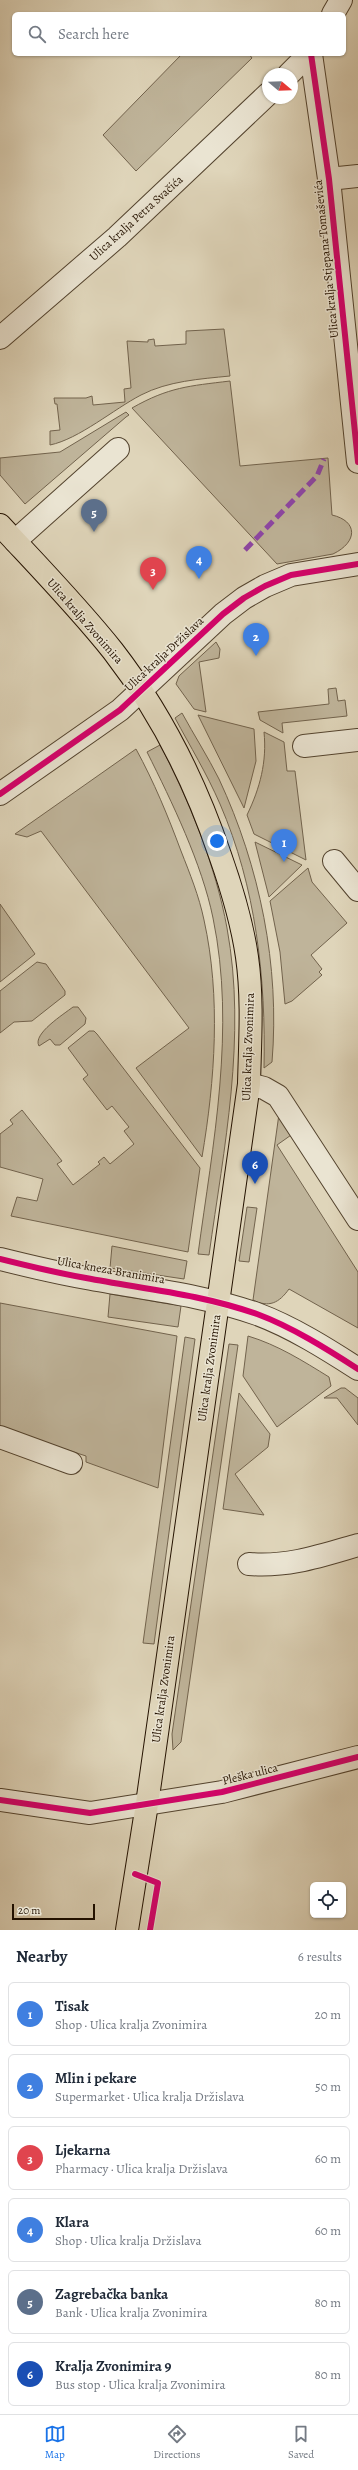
<!DOCTYPE html>
<html lang="en">
<head>
<meta charset="utf-8">
<style>
	:root { --surface:#fff; --page:#f6f6f7; --text:#1f2937; --muted:#747a83; --line:#e0e1e3; --accent:#1a73e8 }
	body { margin:0; font-family:Alegreya,serif; background:var(--page); color:var(--text) }
	.controls { position:absolute; right:12px; bottom:12px; display:grid; overflow:hidden; border-radius:6px; box-shadow:0 1px 3px #0004 }
	.controls button { width:36px; height:36px; display:grid; place-items:center; padding:0; border:0; border-bottom:1px solid var(--line); background:var(--surface); color:var(--text); font:20px sans-serif }
	.compass { position:absolute; left:262px; top:68px; width:36px; height:36px; border-radius:50%; background:var(--surface); box-shadow:0 1px 3px #0004; rotate:109deg }
	.scale { position:absolute; left:12px; bottom:10px; width:83px; box-sizing:border-box; padding-left:4px; border:2px solid #241200; border-top:0; font-size:11px; line-height:14px; white-space:nowrap; color:#241200; -webkit-text-stroke:3px #eae4d2; paint-order:stroke }
	.you { position:absolute; left:217px; top:841px; width:14px; height:14px; margin:-10px; border:3px solid #fff; border-radius:50%; background:#1a73e8; box-shadow:0 0 0 6px #1a73e833 }
	.badge { display:grid; place-items:center; width:26px; height:26px; border-radius:50%; background:var(--accent); color:#fff; font-size:13px; font-weight:700 }
	.pin { position:absolute; translate:-50% -33px; filter:drop-shadow(0 1px 2px #0008) }
	.pin::after { content:''; position:absolute; top:21px; width:14px; height:12px; background:inherit; clip-path:polygon(0 0,100% 0,50% 100%) }
	.list { margin:0; padding:0; list-style:none }
	h2 { display:flex; justify-content:space-between; align-items:center; height:52px; margin:0; padding:0 16px; font-size:17px }
	h2 small { font-size:13px; font-weight:400; color:var(--muted) }
	.list li { display:grid; grid-template-columns:26px 1fr auto; gap:12px; align-items:center; box-sizing:border-box; height:64px; margin:0 8px 8px; padding:0 8px; border:1px solid var(--line); border-radius:6px }
	.list b { display:block; font-size:15px; white-space:nowrap }
	.list p { margin:0; font-size:13px; white-space:nowrap; color:var(--muted) }
	.list em { font-size:13px; font-style:normal; color:var(--muted) }
	.icon { flex:none; width:22px; height:22px; fill:none; stroke:currentColor; stroke-width:2; stroke-linecap:round; stroke-linejoin:round }
	.map { position:relative; flex:none; width:358px; height:1930px; overflow:hidden }
	.search { position:absolute; background:var(--surface); box-shadow:0 1px 3px #0004; left:12px; right:12px; top:12px; height:44px; display:flex; align-items:center; gap:10px; box-sizing:border-box; padding:0 14px; border-radius:6px; color:var(--muted); font-size:15px }
	.sheet { height:484px; background:var(--surface) }
	nav { display:flex; justify-content:space-around; align-items:center; box-sizing:border-box; height:56px; border-top:1px solid var(--line); background:var(--surface); font-size:11px; color:var(--muted) }
	nav a { display:grid; justify-items:center; gap:2px }
	nav .on { color:var(--accent) }
	.map>svg:first-child { display:block }
</style>
</head>
<body>
<div class="map">
<svg width="358" height="1930" viewBox="0 0 358 1930">
	<rect width="100%" height="100%" fill="#dfd5ba"/>
	<filter id="stains"><feTurbulence type="fractalNoise" baseFrequency=".005" numOctaves="4"/><feColorMatrix values="0 0 0 0 .2 0 0 0 0 .09 0 0 0 0 .02 0 0 0 .5 -.17"/></filter>
	<radialGradient id="worn" r=".72"><stop offset=".6" stop-color="#630" stop-opacity="0"/><stop offset="1" stop-color="#630" stop-opacity=".3"/></radialGradient>
	<g fill="#bfb49a" stroke="#72634d">
		<polygon points="182,54 249,54 252,58 136,171 103,135"/>
		<path d="M 224,329 L 230,376 C 200,379 168,381 141,395 C 114,409 79,439 50,445 L 50,431 L 60,430 L 57,404 L 55,404 L 54,398 L 86,398 L 92,396 L 93,405 L 125,402 L 124,389 L 131,388 L 127,341 L 148,342 L 148,340 L 154,339 L 155,346 L 186,344 L 186,331 Z"/>
		<path d="M 230,381 L 240,466 L 328,458 L 332,515 C 358,521 358,542 333,554 L 277,564 L 132,408 C 169,387 189,386 230,381 Z"/>
		<polygon points="126,412 129,415 126,417 25,504 0,475 0,458 60,452"/>
		<polygon points="216,642 220,649 219,658 199,662 206,712 194,709 176,684 179,676"/>
		<polygon points="336,688 338,701 345,700 347,716 282,723 283,733 260,720 258,712 329,704 328,689"/>
		<path d="M 182,713 C 194,735 208,757 219,779 C 260,867 280,966 272,1062 L 264,1068 C 266,978 256,887 220,804 C 207,774 190,746 175,718 Z"/>
		<polygon points="198,715 254,729 256,761 244,808"/>
		<path d="M 264,732 L 284,742 L 287,771 L 295,771 L 306,860 L 254,834 L 247,815 C 260,788 267,762 264,732 Z"/>
		<path d="M 160,745 C 189,800 216,867 227,928 C 247,1037 224,1147 209,1255 L 198,1254 C 213,1143 236,1029 213,918 C 202,864 172,802 147,752 Z"/>
		<path d="M 136,749 C 154,782 168,816 181,851 C 190,874 199,896 204,920 C 221,997 215,1080 202,1157 L 136,1068 L 189,1028 L 41,831 L 27,837 L 15,834 Z"/>
		<polygon points="255,842 302,865 269,897"/>
		<polygon points="308,868 312,882 347,923 311,955 322,969 319,972 322,975 292,1001 285,1004 280,952 270,901"/>
		<polygon points="0,904 35,954 0,982"/>
		<polygon points="37,962 46,964 65,991 65,995 32,1021 14,1022 0,1033 0,991"/>
		<path d="M 73,1007 L 78,1007 L 86,1018 L 85,1024 L 60,1045 L 55,1045 L 50,1039 L 39,1046 C 32,1034 64,1014 73,1007 Z"/>
		<polygon points="89,1031 94,1031 97,1034 200,1168 188,1252 11,1216 17,1197 37,1201 43,1179 0,1167 0,1134 13,1124 10,1120 22,1110 62,1161 57,1164 73,1185 100,1164 98,1162 104,1157 110,1164 134,1144 124,1131 129,1127 112,1106 107,1110 83,1079 88,1075 68,1048"/>
		<path d="M 279,1114 L 294,1133 L 277,1145 L 358,1272 L 358,1328 L 289,1289 C 279,1303 269,1308 253,1300 Z"/>
		<polygon points="247,1207 257,1208 249,1262 239,1261"/>
		<polygon points="112,1246 187,1261 184,1279 110,1268"/>
		<polygon points="110,1294 181,1306 178,1327 108,1317"/>
		<polygon points="0,1303 177,1336 158,1488 86,1462 86,1456 0,1428"/>
		<path d="M 248,1336 C 278,1345 303,1361 329,1377 L 331,1386 L 277,1427 L 243,1376 Z"/>
		<polygon points="185,1337 195,1339 154,1644 143,1643"/>
		<polygon points="229,1344 238,1345 181,1742 173,1750 172,1734"/>
		<polygon points="341,1388 345,1388 358,1398 358,1425 337,1398 324,1398"/>
		<polygon points="239,1393 270,1434 268,1447 235,1474 264,1515 223,1509"/>
	</g>
	<g fill="none" stroke-linecap="round" stroke-linejoin="round">
		<g stroke="#53432e" stroke-width="24">
			<g id="minor">
				<polyline points="333,14 341,0"/>
				<polyline points="311,54 329,179 358,462"/>
				<polyline points="289,74 309,54"/>
				<polyline points="329,179 358,176"/>
				<polyline points="0,338 117,237 268,94"/>
				<polyline points="15,541 118,449"/>
				<polyline points="304,746 358,740"/>
				<polyline points="0,794 120,710 223,614 244,598 265,586 291,575 358,564"/>
				<polyline points="334,861 358,890"/>
				<polyline points="249,1084 264,1088 278,1096 358,1219"/>
				<path d="M 0,1259 C 28,1266 57,1273 86,1278 C 144,1289 200,1294 257,1314 C 292,1327 327,1349 358,1369"/>
				<polyline points="0,1437 71,1463"/>
				<path d="M 249,1564 C 289,1567 320,1556 358,1545"/>
				<polyline points="0,1800 90,1813 222,1792 358,1757"/>
			</g>
		</g>
		<g stroke="#241200" stroke-width="24">
			<path id="major" d="M 0,525 C 38,566 78,607 113,651 C 161,713 195,781 220,855 C 232,889 242,922 247,957 C 253,999 250,1042 249,1084 L 147,1804 L 127,1930"/>
		</g>
		<use href="#minor" stroke="#eae4d2" stroke-width="22"/>
		<use href="#major" stroke="#dfd5ba" stroke-width="22"/>
		<polyline stroke="#8e44ad" stroke-width="5" stroke-dasharray="10 5" stroke-linecap="butt" points="245,550 317,476 324,459"/>
		<g stroke="#eae4d2" stroke-width="8">
			<g id="cycleway">
				<polyline points="311,54 329,179 358,462"/>
				<polyline points="0,794 120,710 223,614 244,598 265,586 291,575 358,564"/>
				<path d="M 0,1259 C 28,1266 57,1273 86,1278 C 144,1289 200,1294 257,1314 C 292,1327 327,1349 358,1369"/>
				<polyline points="0,1800 90,1813 222,1792 358,1757"/>
				<polyline points="135,1874 158,1883 150,1930"/>
			</g>
		</g>
		<use href="#cycleway" stroke="#d6006c" stroke-width="6"/>
	</g>
	<g text-anchor="middle" stroke-width="3" stroke-linejoin="round" paint-order="stroke">
		<g font-size="12" fill="#241200" stroke="#eae4d2">
			<text transform="translate(136 218) rotate(-42)" y="4">Ulica kralja Petra Svačića</text>
			<text transform="translate(326 259) rotate(-96)" y="4">Ulica kralja Stjepana Tomaševića</text>
			<text transform="translate(85 621) rotate(49)" y="4">Ulica kralja Zvonimira</text>
			<text transform="translate(164 654) rotate(-43)" y="4">Ulica kralja Držislava</text>
			<text transform="translate(248 1047) rotate(-88)" y="4">Ulica kralja Zvonimira</text>
			<text transform="translate(111 1270) rotate(10)" y="4">Ulica kneza Branimira</text>
			<text transform="translate(209 1368) rotate(-82)" y="4">Ulica kralja Zvonimira</text>
			<text transform="translate(163 1689) rotate(-82)" y="4">Ulica kralja Zvonimira</text>
			<text transform="translate(250 1774) rotate(-14)" y="4">Pleška ulica</text>
		</g>
	</g>
	<rect width="100%" height="100%" filter="url(#stains)"/>
	<rect width="100%" height="100%" fill="url(#worn)"/>
</svg>
<div class="controls">
<button><svg class="icon" aria-label="locate" viewBox="0 0 24 24"><circle cx="12" cy="12" r="6"/><path d="M12 2v4M12 18v4M2 12h4M18 12h4"/></svg></button>
</div>
<svg class="compass" viewBox="-18 -18 36 36"><path d="M0-13l5 13h-10z" fill="#e53935"/><path d="M0 13l5-13h-10z" fill="#747a83"/></svg>
<div class="scale">20 m</div>
<div class="you"></div>
<div class="pin badge" style="left:284px;top:862px;background:#3f7fe0">1</div>
<div class="pin badge" style="left:256px;top:656px;background:#3f7fe0">2</div>
<div class="pin badge" style="left:153px;top:590px;background:#e0444e">3</div>
<div class="pin badge" style="left:199px;top:579px;background:#3f7fe0">4</div>
<div class="pin badge" style="left:94px;top:532px;background:#5c6f8a">5</div>
<div class="pin badge" style="left:255px;top:1184px;background:#1a4fb4">6</div>
<div class="search"><svg class="icon" aria-label="search" viewBox="0 0 24 24"><circle cx="10" cy="10" r="6"/><path d="M15 15l6 6"/></svg>Search here</div>
</div>
<section class="sheet">
<h2>Nearby<small>6 results</small></h2>
<ul class="list">
<li><span class="badge" style="background:#3f7fe0">1</span><div><b>Tisak</b><p>Shop · Ulica kralja Zvonimira</p></div><em>20 m</em></li>
<li><span class="badge" style="background:#3f7fe0">2</span><div><b>Mlin i pekare</b><p>Supermarket · Ulica kralja Držislava</p></div><em>50 m</em></li>
<li><span class="badge" style="background:#e0444e">3</span><div><b>Ljekarna</b><p>Pharmacy · Ulica kralja Držislava</p></div><em>60 m</em></li>
<li><span class="badge" style="background:#3f7fe0">4</span><div><b>Klara</b><p>Shop · Ulica kralja Držislava</p></div><em>60 m</em></li>
<li><span class="badge" style="background:#5c6f8a">5</span><div><b>Zagrebačka banka</b><p>Bank · Ulica kralja Zvonimira</p></div><em>80 m</em></li>
<li><span class="badge" style="background:#1a4fb4">6</span><div><b>Kralja Zvonimira 9</b><p>Bus stop · Ulica kralja Zvonimira</p></div><em>80 m</em></li>
</ul>
</section>
<nav>
<a class="on"><svg class="icon" aria-label="map" viewBox="0 0 24 24"><path d="M3 6l6-2 6 2 6-2v14l-6 2-6-2-6 2zM9 4v14M15 6v14"/></svg>Map</a>
<a><svg class="icon" aria-label="directions" viewBox="0 0 24 24"><path d="M12 3l9 9-9 9-9-9zM9 14v-3h6M13 9l2 2-2 2"/></svg>Directions</a>
<a><svg class="icon" aria-label="saved" viewBox="0 0 24 24"><path d="M7 4h10v16l-5-4-5 4z"/></svg>Saved</a>
</nav>
</body>
</html>
